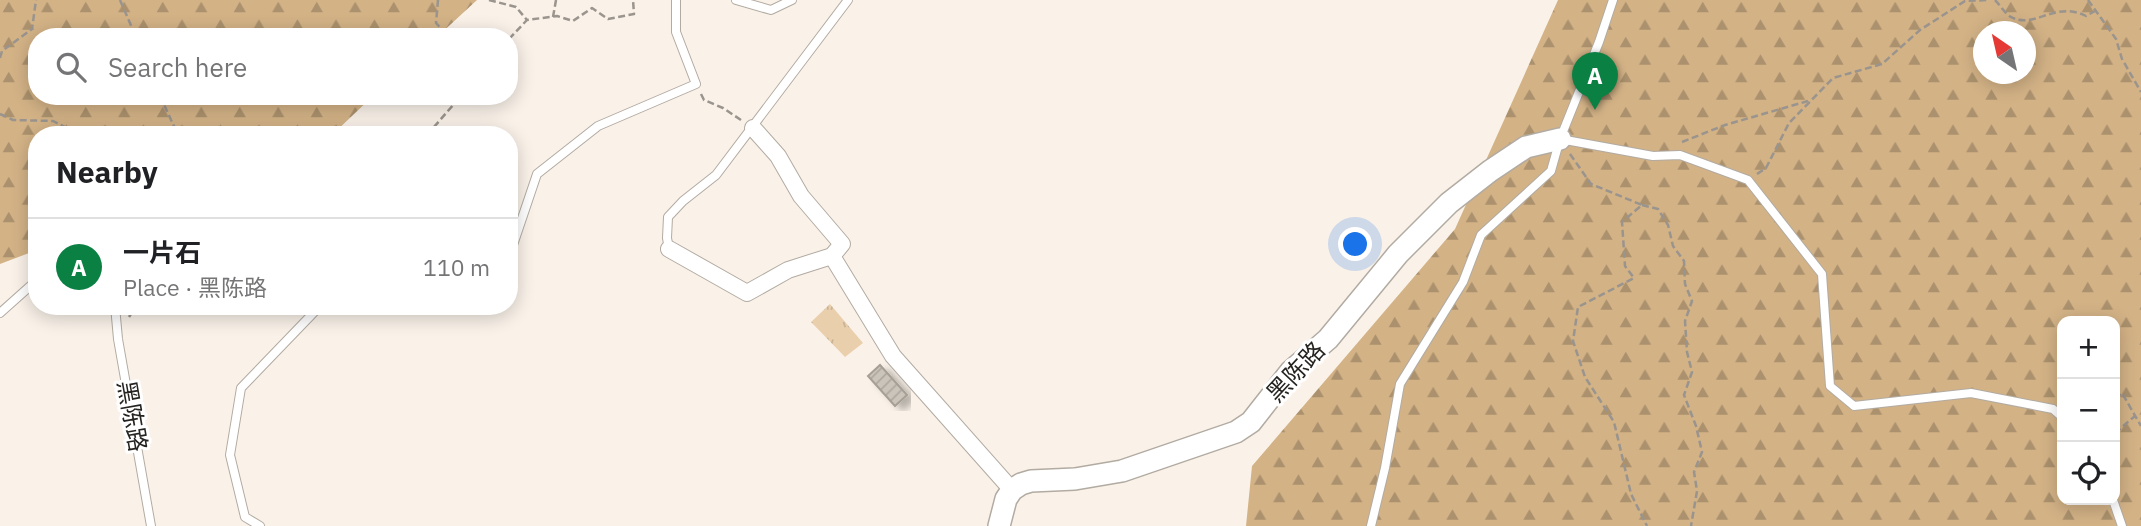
<!DOCTYPE html>
<html lang="en">
<head>
<meta charset="utf-8">
<style>
	:root { --surface:#fff; --page:#f6f6f6; --text:#202124; --muted:#757577; --line:#e0e0e0; --accent:#0b8043 }
	body { margin:0; font-family:"IBM Plex Sans","Noto Sans SC",sans-serif; background:var(--page); color:var(--text) }
	.controls { position:absolute; right:21px; bottom:21px; display:grid; overflow:hidden; border-radius:14px; box-shadow:0 4px 18px #0003 }
	.controls button { width:63px; height:63px; display:grid; place-items:center; padding:0; border:0; border-bottom:2px solid var(--line); background:var(--surface); color:var(--text); font:35px sans-serif }
	.compass { position:absolute; left:1973px; top:21px; width:63px; height:63px; border-radius:50%; background:var(--surface); box-shadow:0 4px 18px #0003; rotate:326deg }
	.you { position:absolute; left:1356px; top:245px; width:24px; height:24px; margin:-18px; border:5px solid #fff; border-radius:50%; background:#1a73e8; box-shadow:0 0 0 10px #1a73e833 }
	.badge { display:grid; place-items:center; width:46px; height:46px; border-radius:50%; background:var(--accent); color:#fff; font-size:23px; font-weight:700 }
	.pin { position:absolute; translate:-50% -58px; filter:drop-shadow(0 2px 4px #0008) }
	.pin::after { content:''; position:absolute; top:37px; width:24px; height:21px; background:inherit; clip-path:polygon(0 0,100% 0,50% 100%) }
	.list { margin:0; padding:0; list-style:none }
	h2 { display:flex; justify-content:space-between; align-items:center; height:91px; margin:0; padding:0 28px; font-size:30px }
	h2 small { font-size:23px; font-weight:400; color:var(--muted) }
	.list li { display:grid; grid-template-columns:46px 1fr auto; gap:21px; align-items:center; box-sizing:border-box; height:98px; padding:0 28px; border-top:2px solid var(--line) }
	.list b { display:block; font-size:26px; white-space:nowrap }
	.list p { margin:0; font-size:23px; white-space:nowrap; color:var(--muted) }
	.list em { font-size:23px; font-style:normal; color:var(--muted) }
	.icon { flex:none; width:38px; height:38px; fill:none; stroke:currentColor; stroke-width:2; stroke-linecap:round; stroke-linejoin:round }
	.map { position:relative; flex:none; width:2141px; height:526px; overflow:hidden }
	.search { position:absolute; background:var(--surface); box-shadow:0 4px 18px #0003; left:28px; top:28px; width:490px; height:77px; display:flex; align-items:center; gap:18px; box-sizing:border-box; padding:0 24px; border-radius:28px; color:var(--muted); font-size:26px }
	.panel { position:absolute; background:var(--surface); box-shadow:0 4px 18px #0003; left:28px; top:126px; width:490px; height:189px; border-radius:28px }
	.map>svg:first-child { display:block }
</style>
</head>
<body>
<div class="map">
<svg width="2141" height="526" viewBox="0 0 2141 526">
	<defs>
		<pattern id="forest-firs" width="22" height="20" patternUnits="userSpaceOnUse" patternTransform="scale(1.75)"><rect width="22" height="20" fill="#d3b286"/><path d="M5 1l3.5 6h-7zM16 11l3.5 6h-7z" fill="#ab916d"/></pattern>
		<pattern id="park-tufts" width="24" height="20" patternUnits="userSpaceOnUse" patternTransform="scale(1.75)"><rect width="24" height="20" fill="#eacfad"/><path d="M3 7l-1-3M5 7V3M7 7l1-3M15 17l-1-3M17 17v-4M19 17l1-3" fill="none" stroke="#c9b295"/></pattern>
		<pattern id="building-hatch" width="6" height="6" patternUnits="userSpaceOnUse" patternTransform="scale(1.75)"><rect width="6" height="6" fill="#cbc4bb"/><path d="M-1 1l2-2M0 6l6-6M5 7l2-2" fill="none" stroke="#aea8a0"/></pattern>
		<filter id="shadow"><feDropShadow dx="8" dy="4.5" stdDeviation="3.5" flood-color="#0004"/></filter>
	</defs>
	<rect width="100%" height="100%" fill="#faf2e9"/>
	<g fill="url(#forest-firs)" fill-rule="evenodd">
		<polygon points="0,0 477,0 437,37 37,37 37,96 373,96 332,135 37,135 37,250 0,264"/>
		<path d="M 1558,0 L 2141,0 L 2141,526 L 1246,526 L 1252,466 L 1455,229 ZM 1983,32 L 2025,32 L 2025,74 L 1983,74 ZM 2062,321 L 2115,321 L 2115,500 L 2062,500 Z"/>
	</g>
	<polygon fill="url(#park-tufts)" points="830,304 863,343 845,357 811,322"/>
	<polygon fill="url(#building-hatch)" stroke="#a69f96" stroke-width="2" filter="url(#shadow)" points="880,365 907,395 895,406 868,376"/>
	<g fill="none" stroke-linecap="round" stroke-linejoin="round">
		<g stroke="#b2aba2" stroke-width="10">
			<g id="lane">
				<polyline points="736,0 771,10 792,0"/>
				<polyline points="1560,139 1653,156 1680,155 1748,180 1822,274 1830,386 1854,406 1971,393 2053,409 2062,417"/>
				<polyline points="669,249 667,238 668,217 683,201 716,175 848,0"/>
				<polyline points="509,251 512,248 537,174 598,126 696,84 676,32 676,0"/>
				<polyline points="115,306 118,339 151,526"/>
				<polyline points="0,313 37,280"/>
				<polyline points="2113,500 2122,526"/>
				<polyline points="260,526 245,517 230,455 241,388 320,306"/>
				<polyline points="1371,526 1385,468 1400,384 1463,282 1481,235 1551,171 1560,139 1599,42 1613,0"/>
			</g>
		</g>
		<g stroke="#b2aba2" stroke-width="18">
			<g id="street">
				<polyline points="669,249 747,293 788,270 832,256 842,244 801,196 778,156 753,128"/>
				<polyline points="832,256 893,356 1012,490"/>
			</g>
		</g>
		<g stroke="#b2aba2" stroke-width="24">
			<polyline id="secondary" points="999,526 1006,499 1012,490 1021,484 1031,481 1075,479 1122,471 1236,432 1251,422 1291,371 1328,339 1398,254 1449,203 1490,171 1526,147 1560,139"/>
		</g>
		<g stroke="#9a948e" stroke-width="2.5" stroke-dasharray="7 3.5" stroke-linecap="butt">
			<polyline points="120,0 136,37"/>
			<polyline points="438,0 436,23 449,37"/>
			<polyline points="489,0 516,7 527,20"/>
			<path d="M 1995,0 C 2000,5 2005,14 2011,17 C 2034,30 2055,0 2086,16 L 2095,11"/>
			<polyline points="2088,0 2116,39 2122,59 2141,92"/>
			<polyline points="553,17 556,0"/>
			<polyline points="509,39 527,20 557,16 573,21 592,8 608,19 634,14 633,0"/>
			<polyline points="0,58 2,51 32,29 36,0"/>
			<polyline points="701,94 704,100 723,108 741,120"/>
			<polyline points="160,96 178,135"/>
			<polyline points="0,114 13,120 53,121 73,131 72,135"/>
			<polyline points="427,135 461,96"/>
			<polyline points="1682,142 1725,125 1808,101"/>
			<polyline points="1570,154 1591,184 1642,205 1622,222 1625,266 1634,278 1578,307 1573,341 1585,377 1614,422 1631,494 1647,526"/>
			<polyline points="1757,174 1766,168 1789,123 1833,78 1882,64 1920,30 1965,1 1989,0"/>
			<polyline points="1642,205 1658,209 1668,225 1673,246 1684,261 1685,284 1692,301 1685,321 1687,352 1692,372 1684,395 1696,426 1702,452 1694,472 1697,491 1691,526"/>
			<polyline points="129,317 136,306"/>
			<polyline points="2115,398 2122,393 2141,426"/>
			<polyline points="2115,433 2135,416"/>
		</g>
		<use href="#lane" stroke="#fff" stroke-width="8"/>
		<use href="#street" stroke="#fff" stroke-width="16"/>
		<use href="#secondary" stroke="#fff" stroke-width="21"/>
	</g>
	<g text-anchor="middle" stroke-width="6" stroke-linejoin="round" paint-order="stroke">
		<g font-size="24" fill="#262420" stroke="#fff">
			<text transform="translate(1296 372) rotate(-47)" y="8">黑陈路</text>
			<text transform="translate(132 416) rotate(80)" y="8">黑陈路</text>
		</g>
	</g>
</svg>
<div class="controls">
<button>+</button>
<button>−</button>
<button><svg class="icon" aria-label="locate" viewBox="0 0 24 24"><circle cx="12" cy="12" r="6"/><path d="M12 2v4M12 18v4M2 12h4M18 12h4"/></svg></button>
</div>
<svg class="compass" viewBox="-18 -18 36 36"><path d="M0-13l5 13h-10z" fill="#e53935"/><path d="M0 13l5-13h-10z" fill="#757577"/></svg>
<div class="you"></div>
<div class="pin badge" style="left:1595px;top:110px">A</div>
<div class="search"><svg class="icon" aria-label="search" viewBox="0 0 24 24"><circle cx="10" cy="10" r="6"/><path d="M15 15l6 6"/></svg>Search here</div>
<section class="panel">
<h2>Nearby<small></small></h2>
<ul class="list">
<li><span class="badge">A</span><div><b>一片石</b><p>Place · 黑陈路</p></div><em>110 m</em></li>
</ul>
</section>
</div>
</body>
</html>
